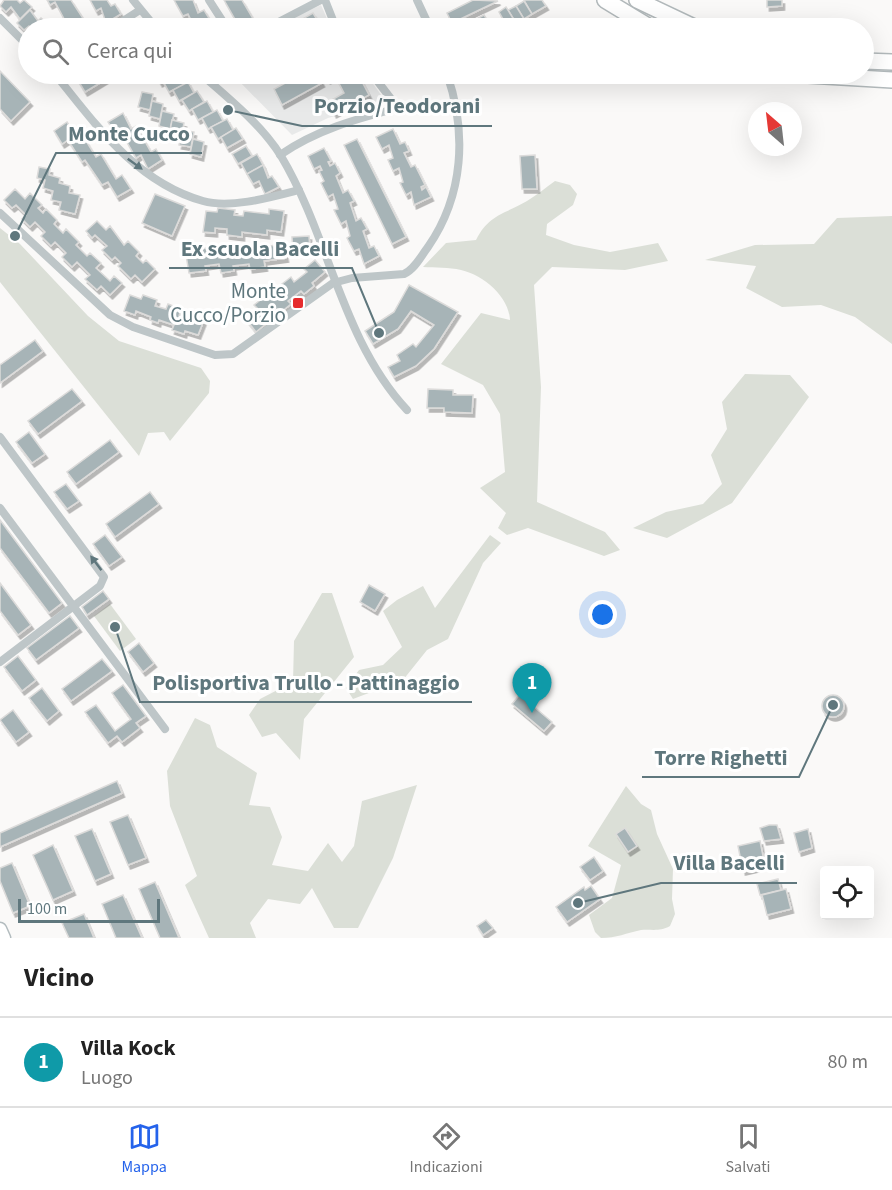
<!DOCTYPE html>
<html lang="it">
<head>
<meta charset="utf-8">
<style>
	:root { --surface:#fff; --page:#f2f2f2; --text:#222; --muted:#767676; --line:#e0e0e0; --accent:#2563eb }
	body { margin:0; font-family:"Source Sans 3",sans-serif; background:var(--page); color:var(--text) }
	.controls { position:absolute; right:18px; bottom:18px; display:grid; overflow:hidden; border-radius:6px; box-shadow:0 6px 24px #0002 }
	.controls button { width:54px; height:54px; display:grid; place-items:center; padding:0; border:0; border-bottom:2px solid var(--line); background:var(--surface); color:var(--text); font:30px sans-serif }
	.compass { position:absolute; left:748px; top:102px; width:54px; height:54px; border-radius:50%; background:var(--surface); box-shadow:0 6px 24px #0002; rotate:332deg }
	.scale { position:absolute; left:18px; bottom:15px; width:142px; box-sizing:border-box; padding-left:6px; border:3px solid #5f777d; border-top:0; font-size:16px; line-height:21px; white-space:nowrap; color:#5f777d; -webkit-text-stroke:4px #fff; paint-order:stroke }
	.you { position:absolute; left:603px; top:615px; width:21px; height:21px; margin:-15px; border:4px solid #fff; border-radius:50%; background:#1a73e8; box-shadow:0 0 0 9px #1a73e833 }
	.badge { display:grid; place-items:center; width:39px; height:39px; border-radius:50%; background:var(--accent); color:#fff; font-size:20px; font-weight:700 }
	.pin { position:absolute; translate:-50% -50px; filter:drop-shadow(0 2px 3px #0008) }
	.pin::after { content:''; position:absolute; top:32px; width:21px; height:18px; background:inherit; clip-path:polygon(0 0,100% 0,50% 100%) }
	.list { margin:0; padding:0; list-style:none }
	h2 { display:flex; justify-content:space-between; align-items:center; height:78px; margin:0; padding:0 24px; font-size:26px }
	h2 small { font-size:20px; font-weight:400; color:var(--muted) }
	.list li { display:grid; grid-template-columns:39px 1fr auto; gap:18px; align-items:center; box-sizing:border-box; height:90px; padding:0 24px; border-top:2px solid var(--line) }
	.list b { display:block; font-size:22px; white-space:nowrap }
	.list p { margin:0; font-size:20px; white-space:nowrap; color:var(--muted) }
	.list em { font-size:20px; font-style:normal; color:var(--muted) }
	.icon { flex:none; width:33px; height:33px; fill:none; stroke:currentColor; stroke-width:2; stroke-linecap:round; stroke-linejoin:round }
	.map { position:relative; flex:none; width:892px; height:938px; overflow:hidden }
	.search { position:absolute; background:var(--surface); box-shadow:0 6px 24px #0002; left:18px; right:18px; top:18px; height:66px; display:flex; align-items:center; gap:15px; box-sizing:border-box; padding:0 21px; border-radius:33px; color:var(--muted); font-size:22px }
	.sheet { height:168px; background:var(--surface) }
	nav { display:flex; justify-content:space-around; align-items:center; box-sizing:border-box; height:84px; border-top:2px solid var(--line); background:var(--surface); font-size:16px; color:var(--muted) }
	nav a { display:grid; justify-items:center; gap:3px }
	nav .on { color:var(--accent) }
	.map>svg:first-child { display:block }
</style>
</head>
<body>
<div class="map">
<svg width="892" height="938" viewBox="0 0 892 938">
	<defs>
		<filter id="shadow"><feDropShadow dx="2.5" dy="4" stdDeviation="0" flood-color="#0004"/></filter>
	</defs>
	<rect width="100%" height="100%" fill="#faf9f8"/>
	<g fill="#e8e9e9">
		<polygon points="321,5 331,28 280,28 299,15"/>
		<polygon points="232,74 366,74 384,99 358,110 328,118 292,135"/>
	</g>
	<g fill="#dbdfd7">
		<path d="M 555,181 L 570,185 L 577,194 L 573,205 L 547,224 L 546,235 L 574,245 L 610,252 L 658,243 L 668,261 L 625,270 L 552,267 L 534,285 L 541,387 L 537,502 L 605,532 L 620,550 L 604,556 L 528,528 L 507,535 L 498,528 L 506,513 L 480,488 L 505,472 L 500,414 L 483,385 L 441,364 L 481,313 L 510,320 C 509,297 484,275 461,270 C 449,267 435,268 423,267 L 446,243 L 476,240 C 489,214 505,214 527,201 C 537,195 545,188 555,181 Z"/>
		<polygon points="892,216 892,344 855,317 821,305 782,307 746,288 756,266 705,260 755,245 814,244 837,218"/>
		<polygon points="0,228 20,244 88,316 119,341 201,368 210,381 209,393 170,441 164,432 148,433 139,456 0,282"/>
		<polygon points="745,374 790,375 809,397 732,503 667,538 633,528 666,512 703,504 722,484 711,455 727,429 722,402"/>
		<polygon points="490,535 501,543 483,563 448,639 427,650 403,680 353,699 346,688 359,670 383,665 402,647 383,611 397,600 423,586 435,608"/>
		<polygon points="322,593 332,593 354,657 304,719 300,760 276,733 262,737 249,715 260,699 293,682 294,641"/>
		<polygon points="110,604 136,639 120,651 94,616"/>
		<polygon points="195,718 210,725 217,747 257,773 249,805 270,807 282,837 272,865 308,871 328,843 342,862 354,846 362,801 417,785 393,858 358,928 334,928 312,888 300,904 268,899 250,923 256,938 209,938 185,885 197,876 170,806 167,771"/>
		<path d="M 626,786 L 641,804 L 651,810 L 657,834 L 673,869 L 672,899 L 675,914 L 670,926 C 659,932 652,929 641,930 C 627,933 616,938 601,938 L 595,932 L 589,915 L 612,898 L 621,865 L 588,846 Z"/>
	</g>
	<g fill="#a7b4b7" stroke="#dcdbda" stroke-width="1.5" filter="url(#shadow)">
		<polygon points="4,0 17,0 20,3 24,0 32,7 20,19 11,7 6,12 0,6"/>
		<polygon points="47,0 71,0 86,23 90,21 94,28 69,28 55,2 50,5"/>
		<polygon points="90,0 107,0 111,6 115,4 121,14 106,23 101,8 96,11"/>
		<polygon points="174,0 193,0 198,13 204,10 215,28 195,28 188,14 183,16"/>
		<polygon points="224,0 242,0 255,22 240,28"/>
		<polygon points="473,0 498,1 452,23 447,13"/>
		<polygon points="542,0 546,6 532,14 524,0"/>
		<polygon points="767,0 782,0 782,6 767,7"/>
		<polygon points="524,1 532,14 524,19 516,6"/>
		<polygon points="516,6 524,19 516,23 508,10"/>
		<polygon points="506,7 516,23 508,28 499,12"/>
		<polygon points="30,10 38,21 41,18 50,26 47,28 31,28 29,26 24,30 17,23"/>
		<polygon points="313,13 322,28 291,28 290,26"/>
		<polygon points="484,15 492,28 473,28 469,23"/>
		<polygon points="0,71 30,102 11,121 0,109"/>
		<polygon points="74,74 112,74 113,75 85,92"/>
		<polygon points="155,74 175,74 160,83"/>
		<polygon points="175,74 179,74 185,84 169,92 163,81"/>
		<polygon points="302,74 317,74 322,83 282,105 274,89"/>
		<polygon points="317,74 358,74 369,95 334,114 328,102 344,93 335,76 328,80 326,76 320,80"/>
		<polygon points="188,82 194,93 179,101 173,90"/>
		<polygon points="197,91 204,102 189,111 182,100"/>
		<polygon points="142,92 153,94 150,110 138,107"/>
		<polygon points="152,101 163,104 160,119 149,116"/>
		<polygon points="207,101 213,112 198,120 192,109"/>
		<polygon points="217,110 223,121 208,129 202,118"/>
		<polygon points="162,111 174,114 170,129 159,126"/>
		<polygon points="123,113 131,129 136,126 151,152 156,149 162,160 148,169 141,155 136,158 120,130 115,133 108,122"/>
		<polygon points="227,119 233,130 218,139 211,127"/>
		<polygon points="172,120 184,123 181,138 169,136"/>
		<polygon points="67,122 75,135 80,131 96,157 101,154 116,179 122,175 131,189 117,197 108,182 102,185 85,160 82,162 68,140 62,144 54,131"/>
		<polygon points="236,128 243,139 227,148 221,137"/>
		<polygon points="393,129 400,144 405,142 409,151 404,153 411,167 415,165 425,185 421,187 422,190 426,187 431,197 414,205 411,192 406,195 400,183 403,182 399,168 393,171 388,160 393,158 389,145 382,149 376,137"/>
		<polygon points="183,130 194,132 191,147 179,145"/>
		<polygon points="193,139 204,142 201,157 190,154"/>
		<polygon points="357,139 406,237 392,244 344,145"/>
		<polygon points="246,146 252,156 238,164 232,154"/>
		<polygon points="324,148 331,161 328,162 330,166 335,163 340,173 336,176 343,193 348,190 354,201 350,203 356,221 361,218 367,229 363,231 369,248 374,246 379,256 364,264 359,249 354,251 347,238 350,236 346,221 341,224 334,210 338,209 333,194 328,197 321,183 324,181 319,171 322,170 320,166 314,169 308,156"/>
		<polygon points="257,154 263,165 247,174 241,163"/>
		<polygon points="535,155 537,189 522,189 520,156"/>
		<polygon points="263,165 268,178 272,176 279,187 265,194 259,181 253,184 247,174"/>
		<polygon points="39,167 50,169 49,175 60,178 59,183 70,186 69,193 80,195 75,214 59,210 61,202 51,200 53,191 43,188 45,180 37,178"/>
		<polygon points="15,189 25,199 30,193 42,205 38,208 43,213 46,209 57,220 54,224 63,233 66,229 79,242 76,245 87,256 90,253 101,263 96,268 110,281 114,276 122,283 110,295 101,286 97,290 85,279 90,275 77,262 72,267 62,257 66,253 55,242 51,246 41,236 45,232 35,222 30,227 22,219 26,215 16,205 12,208 4,200"/>
		<polygon points="155,194 185,206 172,236 142,223"/>
		<polygon points="218,208 235,210 234,215 243,216 244,211 269,214 269,209 284,211 281,232 267,230 267,235 242,232 242,237 227,235 227,229 215,228 215,233 203,232 206,211 217,212"/>
		<polygon points="97,221 106,230 110,226 124,245 128,241 139,252 136,256 143,263 146,260 155,269 142,282 135,275 131,279 118,266 121,263 115,257 112,260 102,250 107,246 95,235 92,238 86,231"/>
		<polygon points="309,236 310,250 293,252 292,237"/>
		<polygon points="283,244 286,258 264,261 265,267 250,269 249,264 233,266 234,271 221,273 219,264 205,266 206,271 189,273 186,255 201,252 200,249 217,246 219,258 234,256 234,251 248,249 249,253 263,251 263,247"/>
		<polygon points="315,260 325,272 312,283 314,286 304,294 301,291 288,301 291,304 280,313 277,309 265,319 268,322 256,332 245,318 257,308 254,305 268,294 271,298 281,290 278,287 291,277 294,282 307,272 304,269"/>
		<polygon points="409,285 458,312 434,349 416,366 394,377 388,367 400,361 397,355 413,344 416,347 434,325 411,311 398,329 373,344 365,331 394,312"/>
		<polygon points="130,295 141,299 143,295 157,300 155,306 166,309 168,304 181,309 179,316 190,320 192,315 204,320 198,335 185,331 184,334 172,330 174,325 159,320 158,323 150,320 151,317 136,311 135,315 124,311"/>
		<polygon points="35,340 43,351 0,383 0,365"/>
		<polygon points="72,389 82,401 38,434 28,421"/>
		<polygon points="428,389 453,390 453,395 473,395 472,413 444,412 444,408 427,408"/>
		<polygon points="29,432 45,454 32,463 16,442"/>
		<polygon points="110,440 119,452 76,484 67,472"/>
		<polygon points="66,484 79,501 67,509 54,492"/>
		<polygon points="150,492 159,504 115,537 106,524"/>
		<polygon points="0,520 62,603 49,613 0,548"/>
		<polygon points="105,535 122,557 109,566 93,544"/>
		<polygon points="0,583 31,625 18,635 0,611"/>
		<polygon points="369,585 385,594 375,611 360,602"/>
		<polygon points="103,591 109,599 87,615 82,607"/>
		<polygon points="70,616 79,628 36,660 27,648"/>
		<polygon points="139,643 154,663 143,672 128,652"/>
		<polygon points="18,656 36,680 22,691 4,667"/>
		<polygon points="102,659 112,671 71,701 62,689"/>
		<polygon points="123,685 146,716 136,723 140,728 122,742 117,736 108,743 85,712 96,705 115,731 131,719 112,693"/>
		<polygon points="526,687 532,693 526,700 552,722 544,731 512,704"/>
		<polygon points="42,688 59,711 47,721 29,698"/>
		<circle cx="833" cy="706" r="11"/>
		<polygon points="13,710 29,732 16,742 0,720"/>
		<polygon points="117,781 122,793 0,847 0,833"/>
		<polygon points="128,815 146,858 128,865 110,822"/>
		<polygon points="769,825 777,825 781,839 764,841 760,828"/>
		<polygon points="625,828 637,846 628,852 616,834"/>
		<polygon points="92,829 111,874 95,881 75,836"/>
		<polygon points="808,829 812,848 799,852 794,833"/>
		<polygon points="760,841 765,866 743,871 738,846"/>
		<polygon points="53,845 73,891 53,900 33,855"/>
		<polygon points="594,857 603,871 590,880 580,867"/>
		<polygon points="12,863 30,906 13,913 0,881 0,868"/>
		<polygon points="778,879 781,890 760,895 757,884"/>
		<polygon points="155,882 179,938 160,938 139,889"/>
		<polygon points="591,886 600,899 567,922 556,907 584,887 585,890"/>
		<polygon points="786,889 791,909 767,915 762,895"/>
		<polygon points="123,895 142,938 116,938 102,904"/>
		<polygon points="84,914 94,938 69,938 62,923"/>
		<polygon points="486,920 493,928 483,935 477,926"/>
	</g>
	<g fill="none" stroke-linecap="round" stroke-linejoin="round">
		<g stroke="#b3bcbf" stroke-width="15">
			<polyline id="secondary" points="0,929 4,938"/>
		</g>
		<g stroke="#b2b9bb" stroke-width="18">
			<g id="highway">
				<polyline points="605,0 651,28"/>
				<polyline points="637,0 696,28"/>
				<polyline points="864,61 892,62"/>
				<polyline points="791,74 892,80"/>
			</g>
		</g>
		<g stroke="#bec6c8" stroke-width="8">
			<polyline points="133,0 156,28"/>
			<polyline points="209,0 227,28"/>
			<polyline points="325,0 336,28"/>
			<polyline points="417,0 430,28"/>
			<polyline points="0,18 28,46"/>
			<polyline points="112,28 140,10"/>
			<polyline points="267,28 321,0"/>
			<path d="M 55,74 C 96,125 136,182 203,201 C 230,209 272,197 299,190"/>
			<path d="M 201,74 C 229,99 261,124 281,156 C 330,238 341,339 407,410"/>
			<path d="M 280,155 C 316,130 356,119 398,108 L 372,74"/>
			<path d="M 0,213 L 110,315 L 133,327 L 215,355 L 233,354 L 333,283 L 352,278 L 404,274 C 415,269 421,256 428,247 C 464,195 467,132 447,74"/>
			<polyline points="0,437 104,577 100,586 0,662"/>
			<polyline points="0,508 165,729"/>
		</g>
		<use href="#secondary" stroke="#fff" stroke-width="12"/>
		<use href="#highway" stroke="#fff" stroke-width="15"/>
	</g>
	<defs><path id="oneway-solid" d="M-6-.8H1V-3.2L6.5 0L1 3.2V.8H-6Z" transform="scale(1.5)"/></defs>
	<g fill="#5f777d">
		<use href="#oneway-solid" transform="translate(135 164) rotate(36)"/>
		<use href="#oneway-solid" transform="translate(96 563) rotate(-127)"/>
	</g>
	<rect fill="#e62c2d" stroke="#fff" stroke-width="2" x="292" y="297" width="12" height="12" rx="3"/>
	<g text-anchor="middle" stroke-width="6" stroke-linejoin="round" paint-order="stroke">
		<g font-size="21" fill="#5f777d" stroke="#fff" text-anchor="end">
			<text x="286" y="298">Monte<tspan x="286" dy="24">Cucco/Porzio</tspan></text>
		</g>
	</g>
	<path fill="none" stroke="#5f777d" stroke-width="2" d="M228 110L302 126H492M15 236L56 153H202M379 333L352 268H169M115 627L140 702H472M833 705L799 777H642M578 903L661 883H797"/>
	<g fill="#5f777d" stroke="#fff" stroke-width="2">
		<circle cx="228" cy="110" r="6"/>
		<circle cx="15" cy="236" r="6"/>
		<circle cx="379" cy="333" r="6"/>
		<circle cx="115" cy="627" r="6"/>
		<circle cx="833" cy="705" r="6"/>
		<circle cx="578" cy="903" r="6"/>
	</g>
	<g font-size="22" text-anchor="middle" font-weight="bold" fill="#5f777d" stroke="#fff" stroke-width="6" stroke-linejoin="round" paint-order="stroke">
		<text x="397" y="113">Porzio/Teodorani</text>
		<text x="129" y="141">Monte Cucco</text>
		<text x="260" y="256">Ex scuola Bacelli</text>
		<text x="306" y="690">Polisportiva Trullo - Pattinaggio</text>
		<text x="721" y="765">Torre Righetti</text>
		<text x="729" y="870">Villa Bacelli</text>
	</g>
</svg>
<div class="controls">
<button><svg class="icon" aria-label="locate" viewBox="0 0 24 24"><circle cx="12" cy="12" r="6"/><path d="M12 2v4M12 18v4M2 12h4M18 12h4"/></svg></button>
</div>
<svg class="compass" viewBox="-18 -18 36 36"><path d="M0-13l5 13h-10z" fill="#e53935"/><path d="M0 13l5-13h-10z" fill="#767676"/></svg>
<div class="scale">100 m</div>
<div class="you"></div>
<div class="pin badge" style="left:532px;top:713px;background:#0f9aa8">1</div>
<div class="search"><svg class="icon" aria-label="search" viewBox="0 0 24 24"><circle cx="10" cy="10" r="6"/><path d="M15 15l6 6"/></svg>Cerca qui</div>
</div>
<section class="sheet">
<h2>Vicino<small></small></h2>
<ul class="list">
<li><span class="badge" style="background:#0f9aa8">1</span><div><b>Villa Kock</b><p>Luogo</p></div><em>80 m</em></li>
</ul>
</section>
<nav>
<a class="on"><svg class="icon" aria-label="map" viewBox="0 0 24 24"><path d="M3 6l6-2 6 2 6-2v14l-6 2-6-2-6 2zM9 4v14M15 6v14"/></svg>Mappa</a>
<a><svg class="icon" aria-label="directions" viewBox="0 0 24 24"><path d="M12 3l9 9-9 9-9-9zM9 14v-3h6M13 9l2 2-2 2"/></svg>Indicazioni</a>
<a><svg class="icon" aria-label="saved" viewBox="0 0 24 24"><path d="M7 4h10v16l-5-4-5 4z"/></svg>Salvati</a>
</nav>
</body>
</html>
